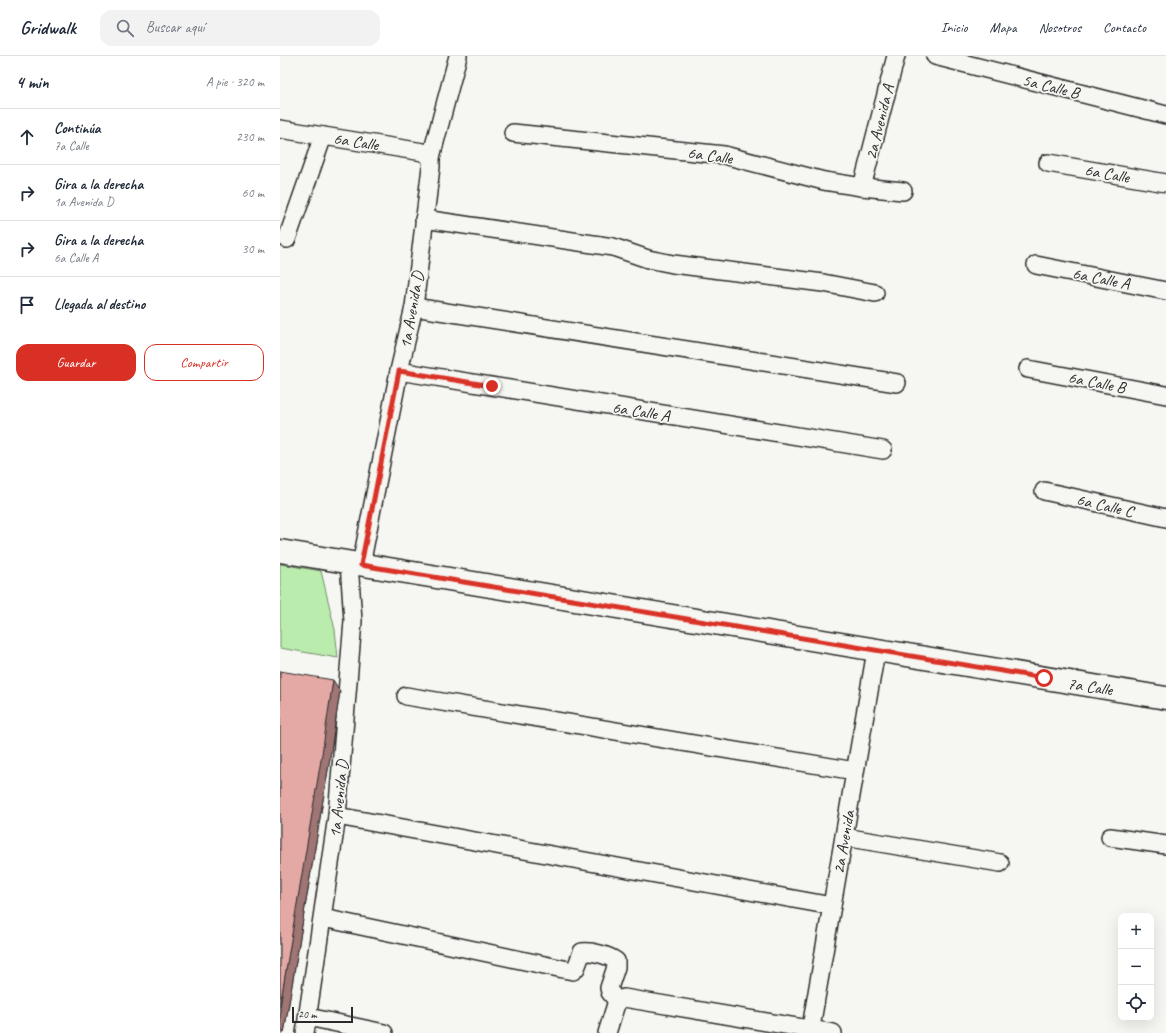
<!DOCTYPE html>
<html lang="es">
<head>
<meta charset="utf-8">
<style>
	:root { --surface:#fff; --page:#f2f2f3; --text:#1f2937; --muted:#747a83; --line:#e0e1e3; --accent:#d93025 }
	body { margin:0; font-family:Caveat,sans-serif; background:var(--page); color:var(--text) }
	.controls { position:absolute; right:12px; bottom:12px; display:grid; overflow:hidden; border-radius:8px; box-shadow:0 4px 16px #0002 }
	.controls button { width:36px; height:36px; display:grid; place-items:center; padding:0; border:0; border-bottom:1px solid var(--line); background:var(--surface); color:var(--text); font:20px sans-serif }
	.scale { position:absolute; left:12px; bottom:10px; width:61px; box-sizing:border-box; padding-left:4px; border:2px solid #2b2b2b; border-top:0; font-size:11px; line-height:14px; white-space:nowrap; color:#2b2b2b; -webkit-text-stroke:3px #f6f6f2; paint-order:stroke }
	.stop { position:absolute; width:12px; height:12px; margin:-9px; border:3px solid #d93025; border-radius:50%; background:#fff }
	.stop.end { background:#d93025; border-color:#fff; box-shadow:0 1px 4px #0008 }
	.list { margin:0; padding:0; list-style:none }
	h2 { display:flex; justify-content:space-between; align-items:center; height:52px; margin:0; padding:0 16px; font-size:17px }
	h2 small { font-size:13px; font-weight:400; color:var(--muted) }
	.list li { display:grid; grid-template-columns:26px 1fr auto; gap:12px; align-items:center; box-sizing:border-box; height:56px; padding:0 16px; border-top:1px solid var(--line) }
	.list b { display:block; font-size:15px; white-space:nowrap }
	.list p { margin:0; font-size:13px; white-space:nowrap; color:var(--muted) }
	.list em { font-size:13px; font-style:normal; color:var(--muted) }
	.actions { display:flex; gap:8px; padding:12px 16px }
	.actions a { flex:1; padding:9px 0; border:1px solid var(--accent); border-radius:12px; text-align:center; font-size:14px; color:var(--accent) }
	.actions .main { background:var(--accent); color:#fff }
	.icon { flex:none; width:22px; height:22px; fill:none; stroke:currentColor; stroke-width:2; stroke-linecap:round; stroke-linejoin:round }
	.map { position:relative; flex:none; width:886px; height:977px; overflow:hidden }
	header { display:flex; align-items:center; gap:24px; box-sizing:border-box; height:56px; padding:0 20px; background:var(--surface); border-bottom:1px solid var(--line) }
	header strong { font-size:19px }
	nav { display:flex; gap:22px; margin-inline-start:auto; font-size:14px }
	.search { width:280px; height:36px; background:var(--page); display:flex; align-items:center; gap:10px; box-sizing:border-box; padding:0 14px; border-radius:12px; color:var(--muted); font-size:15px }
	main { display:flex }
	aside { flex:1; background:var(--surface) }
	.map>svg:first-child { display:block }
</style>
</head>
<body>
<header>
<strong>Gridwalk</strong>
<div class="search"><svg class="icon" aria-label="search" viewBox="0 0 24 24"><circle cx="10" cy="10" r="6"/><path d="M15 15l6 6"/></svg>Buscar aquí</div>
<nav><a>Inicio</a><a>Mapa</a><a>Nosotros</a><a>Contacto</a></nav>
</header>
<main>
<aside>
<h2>4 min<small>A pie · 320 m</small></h2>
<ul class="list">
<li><svg class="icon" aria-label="ahead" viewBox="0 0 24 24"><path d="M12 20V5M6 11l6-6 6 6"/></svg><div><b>Continúa</b><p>7a Calle</p></div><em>230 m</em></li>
<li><svg class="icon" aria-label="right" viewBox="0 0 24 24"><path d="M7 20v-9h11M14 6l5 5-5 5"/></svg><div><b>Gira a la derecha</b><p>1a Avenida D</p></div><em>60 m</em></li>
<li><svg class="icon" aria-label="right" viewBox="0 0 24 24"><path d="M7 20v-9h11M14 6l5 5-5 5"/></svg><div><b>Gira a la derecha</b><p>6a Calle A</p></div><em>30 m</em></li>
<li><svg class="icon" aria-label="arrive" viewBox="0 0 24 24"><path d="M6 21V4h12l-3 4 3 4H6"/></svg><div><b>Llegada al destino</b></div></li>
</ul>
<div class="actions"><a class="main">Guardar</a><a>Compartir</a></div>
</aside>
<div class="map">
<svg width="886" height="977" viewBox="0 0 886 977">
	<rect width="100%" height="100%" fill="#f6f6f2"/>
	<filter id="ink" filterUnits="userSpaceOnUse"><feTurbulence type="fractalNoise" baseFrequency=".025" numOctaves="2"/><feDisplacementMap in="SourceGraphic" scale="8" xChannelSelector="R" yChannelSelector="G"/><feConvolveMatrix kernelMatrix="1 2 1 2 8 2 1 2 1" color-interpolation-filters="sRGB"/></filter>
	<g filter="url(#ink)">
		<polygon fill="#baedad" stroke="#728c6c" points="0,508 41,515 55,574 58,602 0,592"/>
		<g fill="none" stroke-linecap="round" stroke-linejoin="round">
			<g stroke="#2b2b2b" stroke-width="20">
				<g id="minor">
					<polyline points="655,0 886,59"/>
					<polyline points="0,73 143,96 151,101"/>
					<polyline points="233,77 444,99 544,125 582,131 623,135"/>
					<polyline points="768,107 886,127"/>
					<polyline points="582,131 616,0"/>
					<polyline points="144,163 333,191 368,203 393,208 543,227 595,237"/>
					<polyline points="7,183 43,80"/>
					<polyline points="756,209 886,235"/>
					<polyline points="134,251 617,327"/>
					<polyline points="748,313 886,339"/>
					<polyline points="119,315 603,394"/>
					<polyline points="764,435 886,462"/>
					<polyline points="81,509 119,315 134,251 151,111 151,101 178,0"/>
					<polyline points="126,640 575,715"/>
					<polyline points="57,760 552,850"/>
					<polyline points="564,781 720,807"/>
					<polyline points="830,781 886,789"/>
					<path d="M 43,862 L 288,914 L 293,915 L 296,912 L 302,896 C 312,895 328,899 336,905 L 336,911 L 329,932 L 330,936 L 337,945"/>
					<polyline points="28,961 104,977"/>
					<polyline points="25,977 57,760 73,565 69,507"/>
					<polyline points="327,977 337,945 344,942 553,977"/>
					<polyline points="530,977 596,595"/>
				</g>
			</g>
			<g stroke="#2b2b2b" stroke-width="25">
				<polyline id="tertiary" points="0,495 886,642"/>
			</g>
			<use href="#minor" stroke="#f6f6f2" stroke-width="17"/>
			<use href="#tertiary" stroke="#f6f6f2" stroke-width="22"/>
		</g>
		<polygon fill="#c4918e" stroke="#2b2b2b" points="0,615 60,635 49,708 4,977 0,977"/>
		<polygon fill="#a07674" stroke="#2b2b2b" points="53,624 60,635 49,708 4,977 0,971 0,950"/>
		<polygon fill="#e4a9a5" stroke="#2b2b2b" points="0,615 53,624 42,698 0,950"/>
	</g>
	<g fill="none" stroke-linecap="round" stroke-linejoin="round" filter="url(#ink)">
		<polyline stroke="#d93025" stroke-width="5" points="212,330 119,315 81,509 764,622"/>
	</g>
	<g text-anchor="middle" stroke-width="3.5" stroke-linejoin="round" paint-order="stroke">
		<g font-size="17" fill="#2b2b2b" stroke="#f6f6f2">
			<text transform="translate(771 30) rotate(14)" y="6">5a Calle B</text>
			<text transform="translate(599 66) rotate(-76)" y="6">2a Avenida A</text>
			<text transform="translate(76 85) rotate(9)" y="6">6a Calle</text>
			<text transform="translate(430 99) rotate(8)" y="6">6a Calle</text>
			<text transform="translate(827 117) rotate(10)" y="6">6a Calle</text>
			<text transform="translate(821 222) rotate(11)" y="6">6a Calle A</text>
			<text transform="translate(131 254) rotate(-80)" y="6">1a Avenida D</text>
			<text transform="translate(817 326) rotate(11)" y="6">6a Calle B</text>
			<text transform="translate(361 355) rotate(9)" y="6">6a Calle A</text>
			<text transform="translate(825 449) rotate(13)" y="6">6a Calle C</text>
			<text transform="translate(810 630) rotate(9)" y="6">7a Calle</text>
			<text transform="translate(58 743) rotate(-84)" y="6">1a Avenida D</text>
			<text transform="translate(563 786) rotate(-80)" y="6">2a Avenida</text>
		</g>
	</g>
</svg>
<div class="controls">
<button>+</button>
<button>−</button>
<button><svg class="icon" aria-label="locate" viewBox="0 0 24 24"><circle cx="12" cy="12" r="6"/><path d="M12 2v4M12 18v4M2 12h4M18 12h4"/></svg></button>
</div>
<div class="scale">20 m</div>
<div class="stop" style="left:764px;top:622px"></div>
<div class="stop end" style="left:212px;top:330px"></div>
</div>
</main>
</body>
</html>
